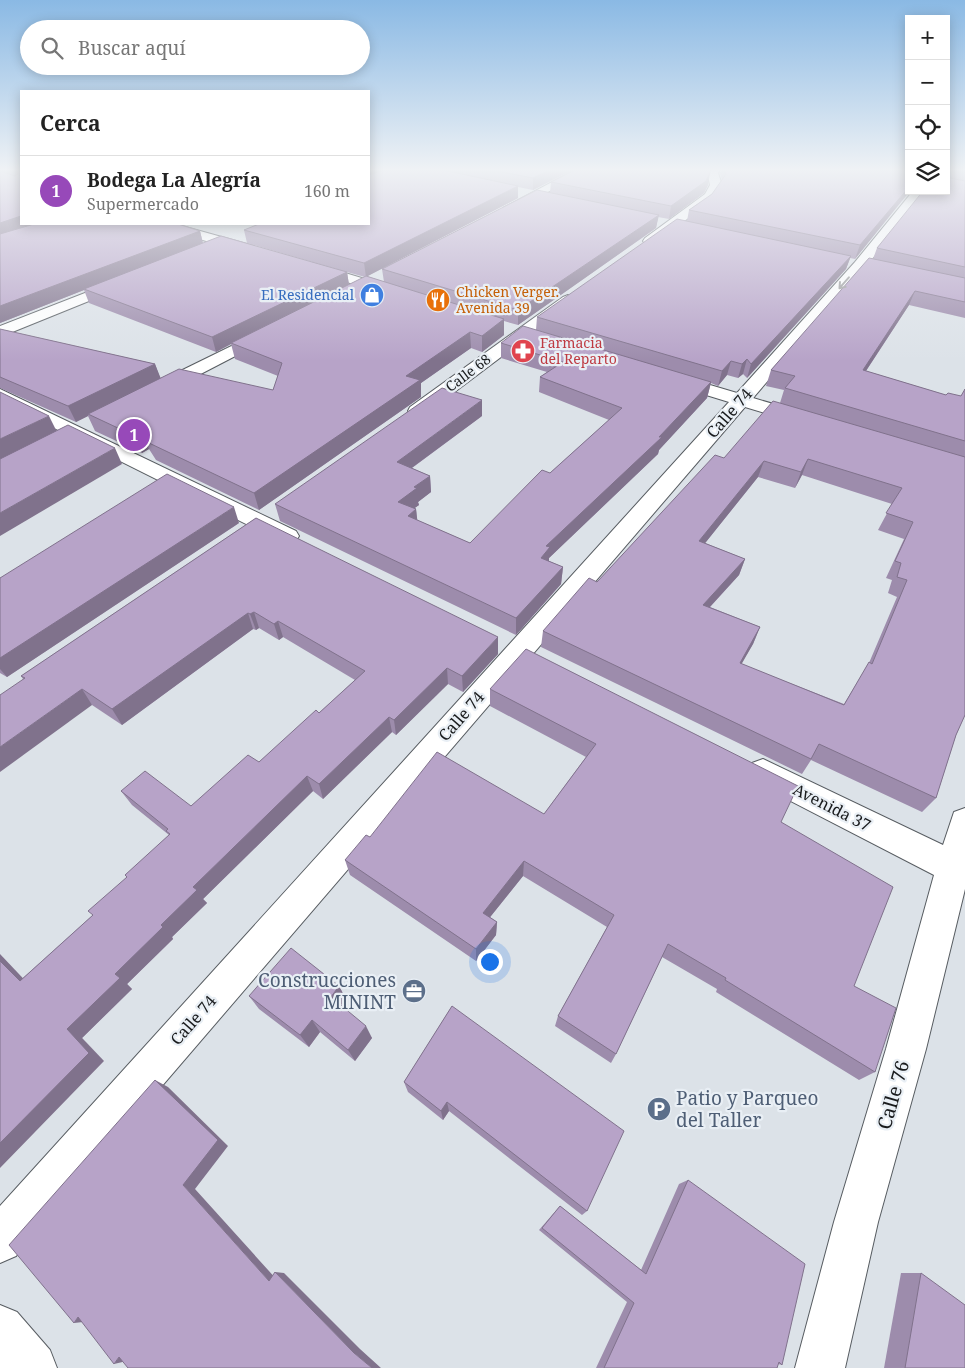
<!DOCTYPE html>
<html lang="es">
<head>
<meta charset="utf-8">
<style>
	:root { --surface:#fff; --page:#f2f2f2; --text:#222; --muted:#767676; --line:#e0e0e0; --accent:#9749b9 }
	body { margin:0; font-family:"Noto Serif",serif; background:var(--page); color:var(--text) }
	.controls { position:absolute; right:15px; top:15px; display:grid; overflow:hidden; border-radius:0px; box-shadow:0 2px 12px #0003 }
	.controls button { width:45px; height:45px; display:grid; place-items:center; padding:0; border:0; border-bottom:1px solid var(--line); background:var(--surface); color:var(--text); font:25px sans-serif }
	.you { position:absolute; left:489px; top:961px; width:18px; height:18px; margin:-12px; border:4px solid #fff; border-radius:50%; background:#1a73e8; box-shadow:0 0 0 8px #1a73e833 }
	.badge { display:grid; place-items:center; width:32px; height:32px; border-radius:50%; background:var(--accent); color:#fff; font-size:16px; font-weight:700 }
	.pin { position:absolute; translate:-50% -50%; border:2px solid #fff; box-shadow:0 1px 5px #0006 }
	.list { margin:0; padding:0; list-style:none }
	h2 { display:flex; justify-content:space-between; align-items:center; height:65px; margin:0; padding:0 20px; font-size:21px }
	h2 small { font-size:16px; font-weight:400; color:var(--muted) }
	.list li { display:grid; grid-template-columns:32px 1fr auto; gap:15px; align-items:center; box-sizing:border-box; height:70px; padding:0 20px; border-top:1px solid var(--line) }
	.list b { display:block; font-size:19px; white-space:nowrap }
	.list p { margin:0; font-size:16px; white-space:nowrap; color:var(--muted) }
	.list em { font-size:16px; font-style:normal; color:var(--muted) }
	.icon { flex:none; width:28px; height:28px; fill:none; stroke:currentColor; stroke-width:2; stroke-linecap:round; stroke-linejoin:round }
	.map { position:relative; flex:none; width:965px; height:1368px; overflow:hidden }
	.search { position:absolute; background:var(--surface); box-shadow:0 2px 12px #0003; left:20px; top:20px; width:350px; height:55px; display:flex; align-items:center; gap:12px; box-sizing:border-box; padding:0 18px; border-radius:28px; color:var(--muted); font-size:19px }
	.panel { position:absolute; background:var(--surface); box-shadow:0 2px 12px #0003; left:20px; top:90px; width:350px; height:135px; border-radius:0px }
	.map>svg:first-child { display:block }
</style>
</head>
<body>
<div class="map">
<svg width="965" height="1368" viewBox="0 0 965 1368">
	<rect width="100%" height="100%" fill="#dce2e8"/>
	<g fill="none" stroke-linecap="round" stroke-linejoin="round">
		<g stroke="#575c61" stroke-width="2">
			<g id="street">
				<polygon points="575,170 588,170 513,211 509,212 503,208"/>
				<polygon points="707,170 720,170 718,173 722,185 714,198 655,244 645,244 643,241 645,238 705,194 710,185"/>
				<polygon points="913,191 925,191 865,268 753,398 811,415 813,419 811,423 804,425 745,407 16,1256 0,1263 0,1206 729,402 667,383 664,379 667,375 673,374 737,393 855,262"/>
				<polygon points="156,224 175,224 254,246 256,249 249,253 244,252 158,227"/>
				<polygon points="312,263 398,289 400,292 398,295 393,296 307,270 305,267 307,264"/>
				<polygon points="121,279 126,280 128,283 126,286 0,337 0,326"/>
				<polygon points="568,295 573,297 576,300 573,303 424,415 417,417 410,415 408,411 410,407 563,297"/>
				<polygon points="266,329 272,331 274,334 272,337 166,392 160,393 154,392 151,388 154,384"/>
				<polygon points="0,389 296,531 299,536 296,541 288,543 280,541 0,401"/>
				<polygon points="763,759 943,845 954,812 965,808 965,889 926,1049 878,1222 845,1368 795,1368 834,1222 886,1049 934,875 752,781 748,772 752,763"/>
				<polygon points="0,1305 17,1312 50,1350 57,1368 0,1368"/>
			</g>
		</g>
		<use href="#street" fill="#fff" fill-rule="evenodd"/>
	</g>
	<g fill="#9d8cac" fill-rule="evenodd">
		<path d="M 0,170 L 21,170 L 21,224 L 200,231 L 203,243 L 340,270 L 247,243 L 244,230 L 369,224 L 369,170 L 572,170 L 533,190 L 518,187 L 518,198 L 367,276 L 384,282 L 382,269 L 550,193 L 551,182 L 708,185 L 704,193 L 669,219 L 658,217 L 656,228 L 518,325 L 504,321 L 504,335 L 482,352 L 471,348 L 421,383 L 421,397 L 259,510 L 156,460 L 149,449 L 142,453 L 95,431 L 88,416 L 76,422 L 0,388 L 0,329 L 155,364 L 160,378 L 273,390 L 278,376 L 235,359 L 231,344 L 216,352 L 89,303 L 84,290 L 0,323 ZM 347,272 L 365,277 L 349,285 Z"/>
		<polygon points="721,170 909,170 909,191 855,259 850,258 846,269 747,378 743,374 738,378 727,375 718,386 711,383 707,398 659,450 658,454 549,558 549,561 563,567 561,584 516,635 280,521 275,504 482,416 412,468 430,476 431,492 418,502 419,505 414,508 416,509 417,520 470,543 550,473 609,420 539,392 540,377 547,372 501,358 501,343 536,330 537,317 687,221 689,210 712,194 722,180 720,173"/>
		<path d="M 946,170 L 965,170 L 965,318 L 909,305 L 866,371 L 946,395 L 961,396 L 965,389 L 965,715 L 956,735 L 936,798 L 922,812 L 811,760 L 802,774 L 541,647 L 543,631 L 597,582 L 724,458 L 780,403 L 784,390 L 766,386 L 771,370 L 873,259 L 877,248 ZM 802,475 L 892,504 L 878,530 L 904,539 L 886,578 L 892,580 L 888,593 L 897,597 L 869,663 L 844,704 L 741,664 L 753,644 L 760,627 L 710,607 L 739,575 L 745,559 L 705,543 L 758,477 L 795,488 Z"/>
		<polygon points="256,518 498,654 463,692 448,684 396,735 392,732 323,799 313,791 203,899 207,903 172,937 173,939 127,984 132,989 82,1038 104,1061 23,978 93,915 127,877 169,835 132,805 121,791 191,806 259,762 319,713 355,680 283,637 279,640 259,628 256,630 253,629 122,725 92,705 23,679 21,676"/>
		<polygon points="239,523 7,677 0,673 0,578"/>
		<polygon points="490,689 781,822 854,986 875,1072 859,1080 716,992 717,989 662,957 616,1054 611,1063 555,1026 558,1016 607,927 523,876 490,917 497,922 496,935 476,961 350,875 345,860 370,837 544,814 586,757 490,706"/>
		<polygon points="339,986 346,999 341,1005 372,1038 355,1061 320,1032 309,1047 259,1009 249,996"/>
		<polygon points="452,1006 587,1211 582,1215 449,1111 443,1120 408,1092 404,1082"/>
		<polygon points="688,1180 782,1365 778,1364 777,1368 596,1368 627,1302 539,1230 560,1206 641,1270 679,1184"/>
		<polygon points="901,1273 921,1273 965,1368 884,1368"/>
	</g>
	<g fill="#80728c">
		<polygon points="369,170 390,170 369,177"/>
		<polygon points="550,170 572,170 533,190 533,178"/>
		<polygon points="710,173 708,185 704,193 669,219 671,206"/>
		<polygon points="518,186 518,198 366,277 364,263"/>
		<polygon points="909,187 909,191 910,191 855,259 860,245"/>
		<polygon points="659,215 656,228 518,325 518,310"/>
		<polygon points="21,216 21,224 43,224 0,238 0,223"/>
		<polygon points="200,231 203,244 84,289 84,290 0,323 0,306"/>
		<polygon points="851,256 846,269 747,378 751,364"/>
		<polygon points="347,272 349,285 231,343 231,344 216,352 212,337"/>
		<polygon points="915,291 909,305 856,386 863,370"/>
		<polygon points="504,319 504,335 482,352 482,336"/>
		<polygon points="470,332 471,348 421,383 421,397 259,510 254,493 406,376"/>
		<polygon points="747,359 743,374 738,378 742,364"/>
		<polygon points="731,361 727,375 718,386 722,371"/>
		<polygon points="155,364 161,379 88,414 88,416 76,422 68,406"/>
		<polygon points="711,382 707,398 659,450 658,454 549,558 549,564 541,558 546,546 659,437"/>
		<polygon points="482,400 482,416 398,478 397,462"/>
		<polygon points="49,416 57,432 0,460 0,439"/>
		<polygon points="142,432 149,449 142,453 135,436"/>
		<polygon points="115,448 122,464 0,536 0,513"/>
		<polygon points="808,459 802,475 795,488 801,472"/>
		<polygon points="764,461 758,477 694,557 699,541"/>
		<polygon points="430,476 431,492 418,502 419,505 400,519 398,502 414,487"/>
		<polygon points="234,507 239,523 7,677 0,669 0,658"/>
		<polygon points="416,509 418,526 408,516"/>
		<polygon points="745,559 739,575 697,621 703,605"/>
		<polygon points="563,567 561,584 516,635 516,618"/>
		<polygon points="254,612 259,628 256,630 250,614"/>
		<polygon points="248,613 253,629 122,725 112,709"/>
		<polygon points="278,621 283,637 279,640 274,624"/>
		<polygon points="760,627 753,644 733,679 740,663"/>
		<polygon points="498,637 498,654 463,692 462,676"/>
		<polygon points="447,668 448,684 396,735 394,720"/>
		<polygon points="82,689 92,705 0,772 0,747"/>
		<polygon points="389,717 392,732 323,799 319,784"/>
		<polygon points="307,776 313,791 203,899 207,903 172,937 173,939 127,984 132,989 82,1038 104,1061 0,1168 0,1143 67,1029 115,974 161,925 193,887"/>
		<polygon points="524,861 523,876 483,926 483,913"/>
		<polygon points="497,922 496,935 476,961 476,949"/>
		<polygon points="0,954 36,992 20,981 0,961"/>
		<polygon points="339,986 346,999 337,1010 331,997"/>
		<polygon points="312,1020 320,1032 309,1047 300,1035"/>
		<polygon points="366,1026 372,1038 355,1061 348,1050"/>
		<polygon points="155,1080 168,1087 228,1146 195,1189 278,1281 269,1281 183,1185"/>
		<polygon points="447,1102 449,1111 443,1120 441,1111"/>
		<polygon points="275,1272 284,1273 360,1349 381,1368 372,1368 354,1353"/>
		<polygon points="78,1317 92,1321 74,1323"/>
		<polygon points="119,1357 131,1360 114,1364"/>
	</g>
	<g fill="#b7a3c8" stroke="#80728c" fill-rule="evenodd">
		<polygon points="17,170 21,170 21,216 0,223 0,171 15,176 18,174"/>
		<polygon points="383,170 443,170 518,186 364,263 244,230 259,224 369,224 369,175"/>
		<polygon points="492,170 550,170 533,178"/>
		<polygon points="575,170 710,170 710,173 706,181 671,206 551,182"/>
		<polygon points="725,170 898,170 909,171 909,187 860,245 689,210 712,194 726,174"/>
		<polygon points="946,170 951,170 949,171 950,178 965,181 965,267 877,248 923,191 946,191"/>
		<polygon points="953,170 965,170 965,172"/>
		<polygon points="537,190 659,215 518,310 382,269"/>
		<polygon points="677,219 851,256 751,364 747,359 742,364 731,361 722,371 537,317"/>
		<polygon points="34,224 178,224 200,231 0,306 0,234"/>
		<polygon points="221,236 347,272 212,337 84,289"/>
		<polygon points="869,258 965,278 965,302 915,291 863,370 946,395 948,393 961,396 965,389 965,441 785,388 795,376 771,370"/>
		<polygon points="366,276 504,319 482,336 470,332 406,376 420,380 254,493 149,443 142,432 135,436 88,414 179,369 273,390 282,363 231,343"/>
		<polygon points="523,326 711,382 659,437 662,437 546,546 550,547 541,558 563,567 516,618 275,504 442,388 482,400 397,462 430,476 414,487 417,488 398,502 416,509 408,516 470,543 542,470 550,473 622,408 540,377 563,362 501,343"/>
		<polygon points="0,329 155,364 68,406 0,377"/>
		<polygon points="0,392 49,416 0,439"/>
		<path d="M 773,401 L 965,457 L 965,715 L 956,735 L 936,798 L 819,744 L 811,759 L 543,631 L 589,578 L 597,582 L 715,455 L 724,458 ZM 808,459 L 902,488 L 886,513 L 913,522 L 895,561 L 901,563 L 897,577 L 907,580 L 872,664 L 869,662 L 844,705 L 740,663 L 760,627 L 703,605 L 745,559 L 699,541 L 764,461 L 801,472 Z"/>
		<polygon points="68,425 115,448 0,513 0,459"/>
		<polygon points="167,474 234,507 0,658 0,578"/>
		<polygon points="256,518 498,637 462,676 447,668 394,720 389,717 319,784 307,776 193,887 197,890 161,925 163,927 115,974 120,978 67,1029 89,1053 0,1143 0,961 20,981 93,915 88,911 127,877 125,875 170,834 166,831 168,829 121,791 145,771 191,806 248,755 259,762 316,710 319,713 365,671 278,621 274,624 254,612 250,614 248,613 112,709 82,689 0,747 0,695 25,678 21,676"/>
		<polygon points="526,649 798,786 781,822 893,887 854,986 896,1008 875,1072 725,980 726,978 668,944 616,1054 558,1016 614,915 524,861 483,913 497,922 476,949 345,860 366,835 370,837 437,752 544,814 596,744 490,689"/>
		<polygon points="291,948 339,986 331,997 366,1026 348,1050 312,1020 300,1035 249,996"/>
		<polygon points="452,1006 624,1131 587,1211 447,1102 441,1111 404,1082"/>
		<polygon points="155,1080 218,1140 183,1185 269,1281 275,1272 354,1353 372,1368 128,1368 119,1357 114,1364 78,1317 74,1323 9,1245"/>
		<polygon points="688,1180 805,1264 782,1365 779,1362 777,1368 604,1368 634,1303 542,1228 560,1206 646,1274"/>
		<polygon points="921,1273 965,1305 965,1368 905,1368"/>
	</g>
	<defs><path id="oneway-shaft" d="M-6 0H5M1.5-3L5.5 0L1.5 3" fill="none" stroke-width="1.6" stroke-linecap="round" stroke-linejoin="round" transform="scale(1.25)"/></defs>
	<use stroke="#989899" href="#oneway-shaft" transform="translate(844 283) rotate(131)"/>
	<linearGradient id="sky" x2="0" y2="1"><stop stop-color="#8ab9e4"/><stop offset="0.47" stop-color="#eff2f5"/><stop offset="1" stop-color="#eff2f5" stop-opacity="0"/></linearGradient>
	<rect width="965" height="361" fill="url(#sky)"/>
	<defs>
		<g id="shop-disc" transform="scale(1.25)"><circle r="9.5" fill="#3f7fe0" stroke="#e9eff5"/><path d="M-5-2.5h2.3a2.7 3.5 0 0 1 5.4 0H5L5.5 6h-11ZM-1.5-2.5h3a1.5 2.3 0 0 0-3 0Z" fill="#fff"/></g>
		<g id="restaurant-disc" transform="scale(1.25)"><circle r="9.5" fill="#e8710a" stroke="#e9eff5"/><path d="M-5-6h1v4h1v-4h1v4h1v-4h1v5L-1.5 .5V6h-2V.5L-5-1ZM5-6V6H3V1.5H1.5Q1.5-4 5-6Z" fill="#fff"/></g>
		<g id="pharmacy-disc" transform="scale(1.25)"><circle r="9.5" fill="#e0444e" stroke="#e9eff5"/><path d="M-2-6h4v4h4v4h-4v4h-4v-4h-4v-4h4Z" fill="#fff"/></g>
		<g id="office-disc" transform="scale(1.25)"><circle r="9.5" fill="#5c6f8a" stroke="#e9eff5"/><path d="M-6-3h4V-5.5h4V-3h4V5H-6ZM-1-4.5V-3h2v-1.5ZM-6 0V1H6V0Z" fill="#fff"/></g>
		<g id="parking-disc" transform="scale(1.25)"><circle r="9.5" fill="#5c6f8a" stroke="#e9eff5"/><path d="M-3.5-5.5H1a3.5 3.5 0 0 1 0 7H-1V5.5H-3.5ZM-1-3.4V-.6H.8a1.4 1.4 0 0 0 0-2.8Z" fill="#fff"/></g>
	</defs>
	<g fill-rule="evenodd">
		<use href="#shop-disc" x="372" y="295"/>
		<use href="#restaurant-disc" x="438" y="300"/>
		<use href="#pharmacy-disc" x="523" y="351"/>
		<use href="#office-disc" x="414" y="991"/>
		<use href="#parking-disc" x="659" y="1109"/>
	</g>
	<g text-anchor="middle" stroke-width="4.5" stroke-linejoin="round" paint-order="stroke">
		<g font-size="14" fill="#c56008" stroke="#e9eff5" text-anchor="start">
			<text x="456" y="297">Chicken Verger.<tspan x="456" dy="16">Avenida 39</tspan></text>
		</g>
		<g font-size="14" fill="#366cbe" stroke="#e9eff5" text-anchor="end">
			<text x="354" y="300">El Residencial</text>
		</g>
		<g font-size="14" fill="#be3a42" stroke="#e9eff5" text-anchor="start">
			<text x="540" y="348">Farmacia<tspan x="540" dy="16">del Reparto</tspan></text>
		</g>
		<g font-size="14" fill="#191b1d" stroke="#e9eff5">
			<text transform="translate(468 373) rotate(-37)" y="5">Calle 68</text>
		</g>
		<g font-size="16" fill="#191b1d" stroke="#e9eff5">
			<text transform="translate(729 413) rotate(-49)" y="6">Calle 74</text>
			<text transform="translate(461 716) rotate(-49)" y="6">Calle 74</text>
			<text transform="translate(832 807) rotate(27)" y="6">Avenida 37</text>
			<text transform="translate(193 1020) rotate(-49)" y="6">Calle 74</text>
		</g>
		<g font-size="19" fill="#4e5e75" stroke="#e9eff5" text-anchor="end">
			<text x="396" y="987">Construcciones<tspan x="396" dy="22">MININT</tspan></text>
			<text x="676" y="1105" text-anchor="start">Patio y Parqueo<tspan x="676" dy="22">del Taller</tspan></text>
		</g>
		<g font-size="19" fill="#191b1d" stroke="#e9eff5">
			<text transform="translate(893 1095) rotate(-74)" y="7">Calle 76</text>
		</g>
	</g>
</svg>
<div class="controls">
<button>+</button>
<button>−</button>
<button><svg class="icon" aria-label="locate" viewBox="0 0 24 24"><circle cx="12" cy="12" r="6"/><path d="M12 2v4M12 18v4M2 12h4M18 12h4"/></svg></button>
<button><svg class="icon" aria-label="layers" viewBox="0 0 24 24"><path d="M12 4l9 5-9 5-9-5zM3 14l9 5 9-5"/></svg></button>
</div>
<div class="you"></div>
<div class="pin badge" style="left:134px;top:435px">1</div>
<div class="search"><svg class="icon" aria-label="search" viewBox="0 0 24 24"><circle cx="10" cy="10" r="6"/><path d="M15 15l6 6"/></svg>Buscar aquí</div>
<section class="panel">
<h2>Cerca<small></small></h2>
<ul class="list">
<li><span class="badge">1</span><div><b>Bodega La Alegría</b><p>Supermercado</p></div><em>160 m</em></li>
</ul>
</section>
</div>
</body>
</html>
